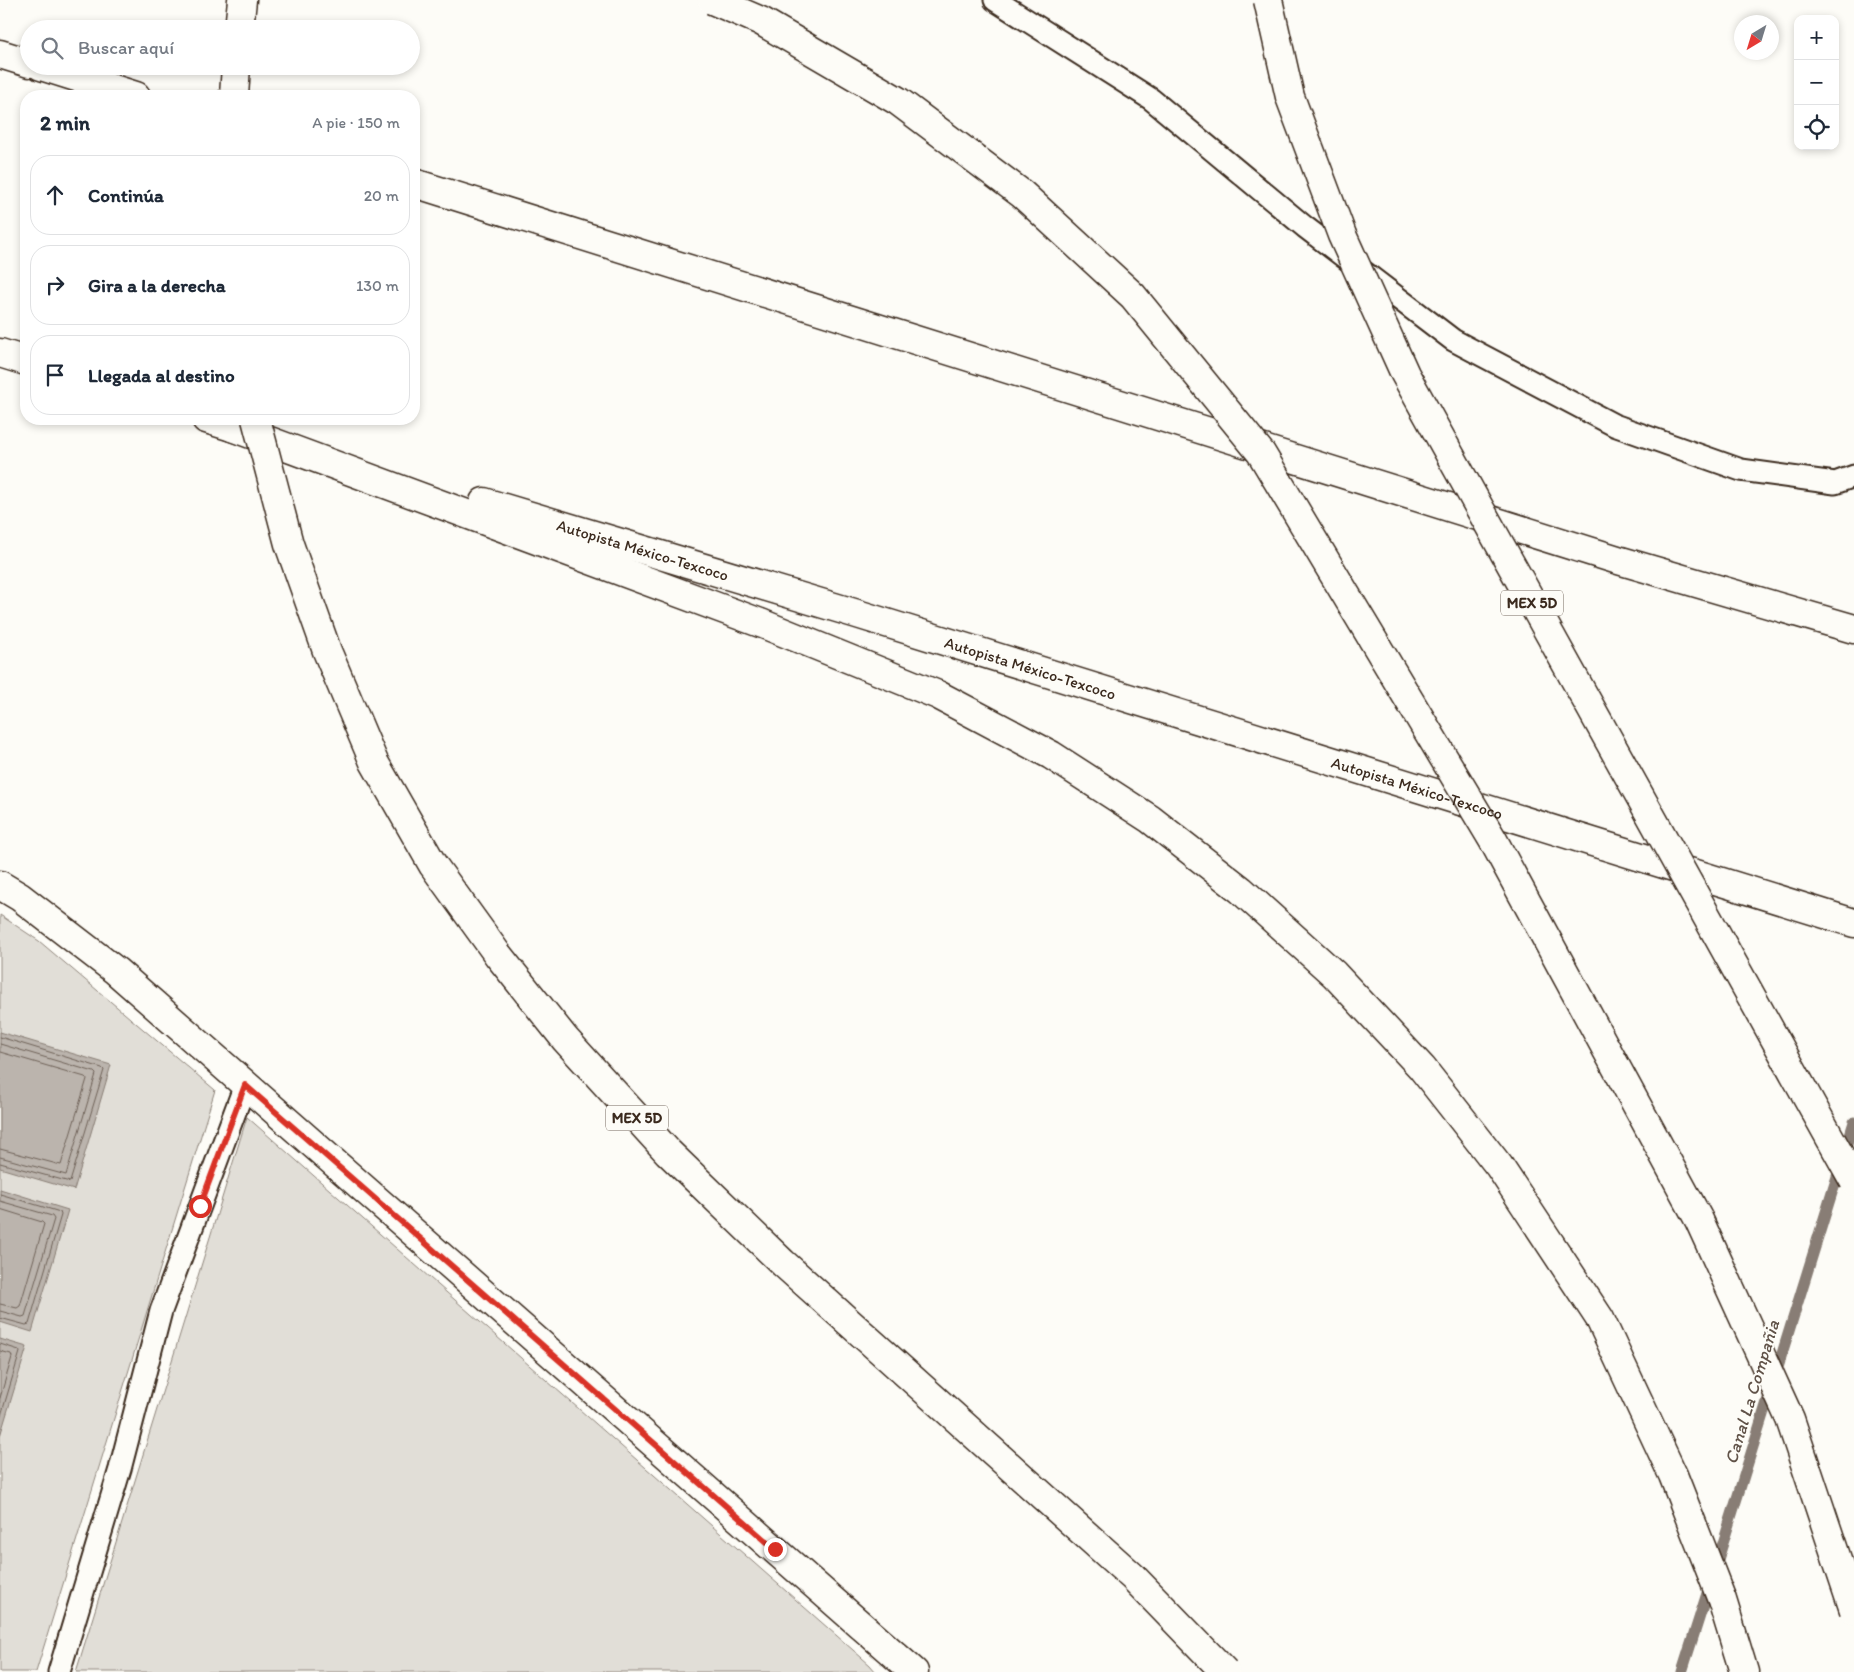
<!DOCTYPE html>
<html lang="es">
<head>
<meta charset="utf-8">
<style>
	:root { --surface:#fff; --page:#f2f2f3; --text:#1f2937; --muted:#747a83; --line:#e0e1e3 }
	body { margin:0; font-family:Itim,sans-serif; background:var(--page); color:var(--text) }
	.controls { position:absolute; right:15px; top:15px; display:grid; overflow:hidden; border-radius:10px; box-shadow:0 2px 8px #0003 }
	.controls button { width:45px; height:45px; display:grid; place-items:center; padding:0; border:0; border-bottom:1px solid var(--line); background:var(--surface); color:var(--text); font:25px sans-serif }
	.compass { position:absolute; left:1734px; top:15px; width:45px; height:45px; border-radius:50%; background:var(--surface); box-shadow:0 2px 8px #0003; rotate:218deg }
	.stop { position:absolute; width:15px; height:15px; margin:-11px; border:4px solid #d93025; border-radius:50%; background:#fff }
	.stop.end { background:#d93025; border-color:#fff; box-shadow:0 1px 5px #0008 }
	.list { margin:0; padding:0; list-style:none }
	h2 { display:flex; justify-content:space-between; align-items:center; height:65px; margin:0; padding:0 20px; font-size:21px }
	h2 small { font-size:16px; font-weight:400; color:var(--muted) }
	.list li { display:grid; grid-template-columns:32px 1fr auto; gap:15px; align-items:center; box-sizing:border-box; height:80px; margin:0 10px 10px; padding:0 10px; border:1px solid var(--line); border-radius:20px }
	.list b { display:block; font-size:19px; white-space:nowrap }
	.list em { font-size:16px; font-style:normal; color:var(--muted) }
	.icon { flex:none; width:28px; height:28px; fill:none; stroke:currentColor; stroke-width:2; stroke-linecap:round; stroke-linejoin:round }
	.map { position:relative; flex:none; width:1854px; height:1672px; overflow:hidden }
	.search { position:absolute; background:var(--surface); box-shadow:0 2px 8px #0003; left:20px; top:20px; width:400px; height:55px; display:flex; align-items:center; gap:12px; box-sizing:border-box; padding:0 18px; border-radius:28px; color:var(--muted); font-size:19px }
	.panel { position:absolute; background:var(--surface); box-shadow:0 2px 8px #0003; left:20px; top:90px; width:400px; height:335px; border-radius:20px }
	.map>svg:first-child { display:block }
</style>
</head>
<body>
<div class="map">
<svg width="1854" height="1672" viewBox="0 0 1854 1672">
	<rect width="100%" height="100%" fill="#fdfcf7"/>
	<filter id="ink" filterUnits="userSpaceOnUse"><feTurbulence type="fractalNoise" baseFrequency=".02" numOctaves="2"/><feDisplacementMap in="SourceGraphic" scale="10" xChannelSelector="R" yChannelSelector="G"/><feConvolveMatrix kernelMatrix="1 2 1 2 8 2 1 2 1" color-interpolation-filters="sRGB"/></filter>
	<g filter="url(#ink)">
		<g fill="#e1ded7" stroke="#8e847a">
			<polygon points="0,915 39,941 215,1090 36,1672 0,1672"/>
			<polygon points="247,1117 870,1665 876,1672 76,1672"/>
		</g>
		<g fill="#bbb4ad" stroke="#887d74">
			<polygon points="0,1032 111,1065 74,1190 0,1168"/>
			<polygon points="0,1189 68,1210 32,1332 0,1322"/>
			<polygon points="0,1339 27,1347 0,1436"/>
		</g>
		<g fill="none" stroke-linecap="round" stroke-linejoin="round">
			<g stroke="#6e6157" stroke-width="1">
				<polyline points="0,1037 102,1068 104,1070 70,1182 0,1163"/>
				<polyline points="0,1044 94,1072 96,1074 66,1175 0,1157"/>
				<polyline points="0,1052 85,1077 87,1079 61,1165 0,1149"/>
				<polyline points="0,1194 60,1212 61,1215 29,1324 26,1325 0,1318"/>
				<polyline points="0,1201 52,1216 54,1219 25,1316 22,1317 0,1311"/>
				<polyline points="0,1209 42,1222 44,1224 20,1306 17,1308 0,1304"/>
				<polyline points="0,1344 19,1350 20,1352 0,1419"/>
				<polyline points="0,1351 11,1354 12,1357 0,1398"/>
			</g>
			<g stroke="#887d74" stroke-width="11">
				<polyline points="1715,1569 1854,1122"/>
				<polyline points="1682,1672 1710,1584"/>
			</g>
			<g stroke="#3b2a1e" stroke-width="25">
				<g id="service">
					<polyline points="995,0 1151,99 1305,227 1453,340 1614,425 1741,470 1835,483 1854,476"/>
					<polyline points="59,1672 120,1469 161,1311 245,1085"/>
				</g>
			</g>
			<g stroke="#3b2a1e" stroke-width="31">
				<polyline id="minor" points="0,885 20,897 116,971 914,1672"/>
			</g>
			<g stroke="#3b2a1e" stroke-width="31">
				<g id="motorway">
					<polyline points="239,29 242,0"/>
					<polyline points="0,54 29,63"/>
					<polyline points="41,66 136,96"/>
					<polyline points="234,96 236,66"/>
					<polyline points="414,183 1618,560 1854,629"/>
					<polyline points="0,353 26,361"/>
					<polyline points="206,419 248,432"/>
					<polyline points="232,427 763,624 938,695 1051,755 1150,819 1241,890 1334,974 1422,1068 1499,1166 1600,1319 1673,1475 1722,1600 1744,1672"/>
					<path id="s1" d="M 484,502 L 854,613 L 1854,923"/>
				</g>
			</g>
			<use href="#service" stroke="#fdfcf7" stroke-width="21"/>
			<use href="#minor" stroke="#fdfcf7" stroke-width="28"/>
			<use href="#motorway" stroke="#fdfcf7" stroke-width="28"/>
			<g stroke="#3b2a1e" stroke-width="31" stroke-linecap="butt">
				<g id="motorway-bridge">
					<polyline points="712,0 761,21 898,101 1022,194 1133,296 1261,453 1493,840 1699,1220 1790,1419 1854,1610"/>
					<polyline points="1268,0 1290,97 1342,235 1405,374 1854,1181"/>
					<polyline points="256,419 289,544 327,651 374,762 433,865 498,955 565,1039 668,1152 783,1263 1133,1577 1225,1672"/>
				</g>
			</g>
			<use href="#motorway-bridge" stroke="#fdfcf7" stroke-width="28"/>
		</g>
	</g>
	<g fill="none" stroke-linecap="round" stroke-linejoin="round" filter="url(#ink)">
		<polyline stroke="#d93025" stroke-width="6" points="200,1206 245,1085 775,1549"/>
	</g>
	<g text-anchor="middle" stroke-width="4" stroke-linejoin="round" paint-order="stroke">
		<g fill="#fdfcf7" stroke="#75695f" stroke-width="1">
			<rect x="1501" y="590.5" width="62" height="25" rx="4"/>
			<rect x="606" y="1105.5" width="62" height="25" rx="4"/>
		</g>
		<g font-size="15" font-weight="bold" fill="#3b2a1e">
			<text x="1532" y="608">MEX 5D</text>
			<text x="637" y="1123">MEX 5D</text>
		</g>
		<g font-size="16" fill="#3b2a1e" stroke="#fdfcf7">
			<text dy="6" stroke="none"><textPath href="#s1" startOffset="166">Autopista México-Texcoco</textPath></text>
			<text dy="6" stroke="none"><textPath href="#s1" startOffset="571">Autopista México-Texcoco</textPath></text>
			<text dy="6" stroke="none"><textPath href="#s1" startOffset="976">Autopista México-Texcoco</textPath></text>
		</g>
		<g font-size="18" font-style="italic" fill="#615349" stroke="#fdfcf7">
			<text transform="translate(1752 1392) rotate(-73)" y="6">Canal La Compañia</text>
		</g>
	</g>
</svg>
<div class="controls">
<button>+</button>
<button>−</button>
<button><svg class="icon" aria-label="locate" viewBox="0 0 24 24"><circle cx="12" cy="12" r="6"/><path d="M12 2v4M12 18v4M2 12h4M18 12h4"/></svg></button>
</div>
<svg class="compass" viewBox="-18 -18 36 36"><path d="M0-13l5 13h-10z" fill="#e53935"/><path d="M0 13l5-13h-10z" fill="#747a83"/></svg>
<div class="stop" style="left:200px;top:1206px"></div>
<div class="stop end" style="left:775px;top:1549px"></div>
<div class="search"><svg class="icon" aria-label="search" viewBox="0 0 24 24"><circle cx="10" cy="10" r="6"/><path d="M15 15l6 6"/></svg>Buscar aquí</div>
<section class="panel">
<h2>2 min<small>A pie · 150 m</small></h2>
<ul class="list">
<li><svg class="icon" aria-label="ahead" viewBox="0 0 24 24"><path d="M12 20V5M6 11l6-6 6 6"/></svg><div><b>Continúa</b></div><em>20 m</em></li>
<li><svg class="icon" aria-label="right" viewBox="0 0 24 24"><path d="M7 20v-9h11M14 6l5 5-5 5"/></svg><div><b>Gira a la derecha</b></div><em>130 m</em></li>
<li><svg class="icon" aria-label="arrive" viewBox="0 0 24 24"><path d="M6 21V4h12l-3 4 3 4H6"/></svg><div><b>Llegada al destino</b></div></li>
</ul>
</section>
</div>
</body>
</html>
